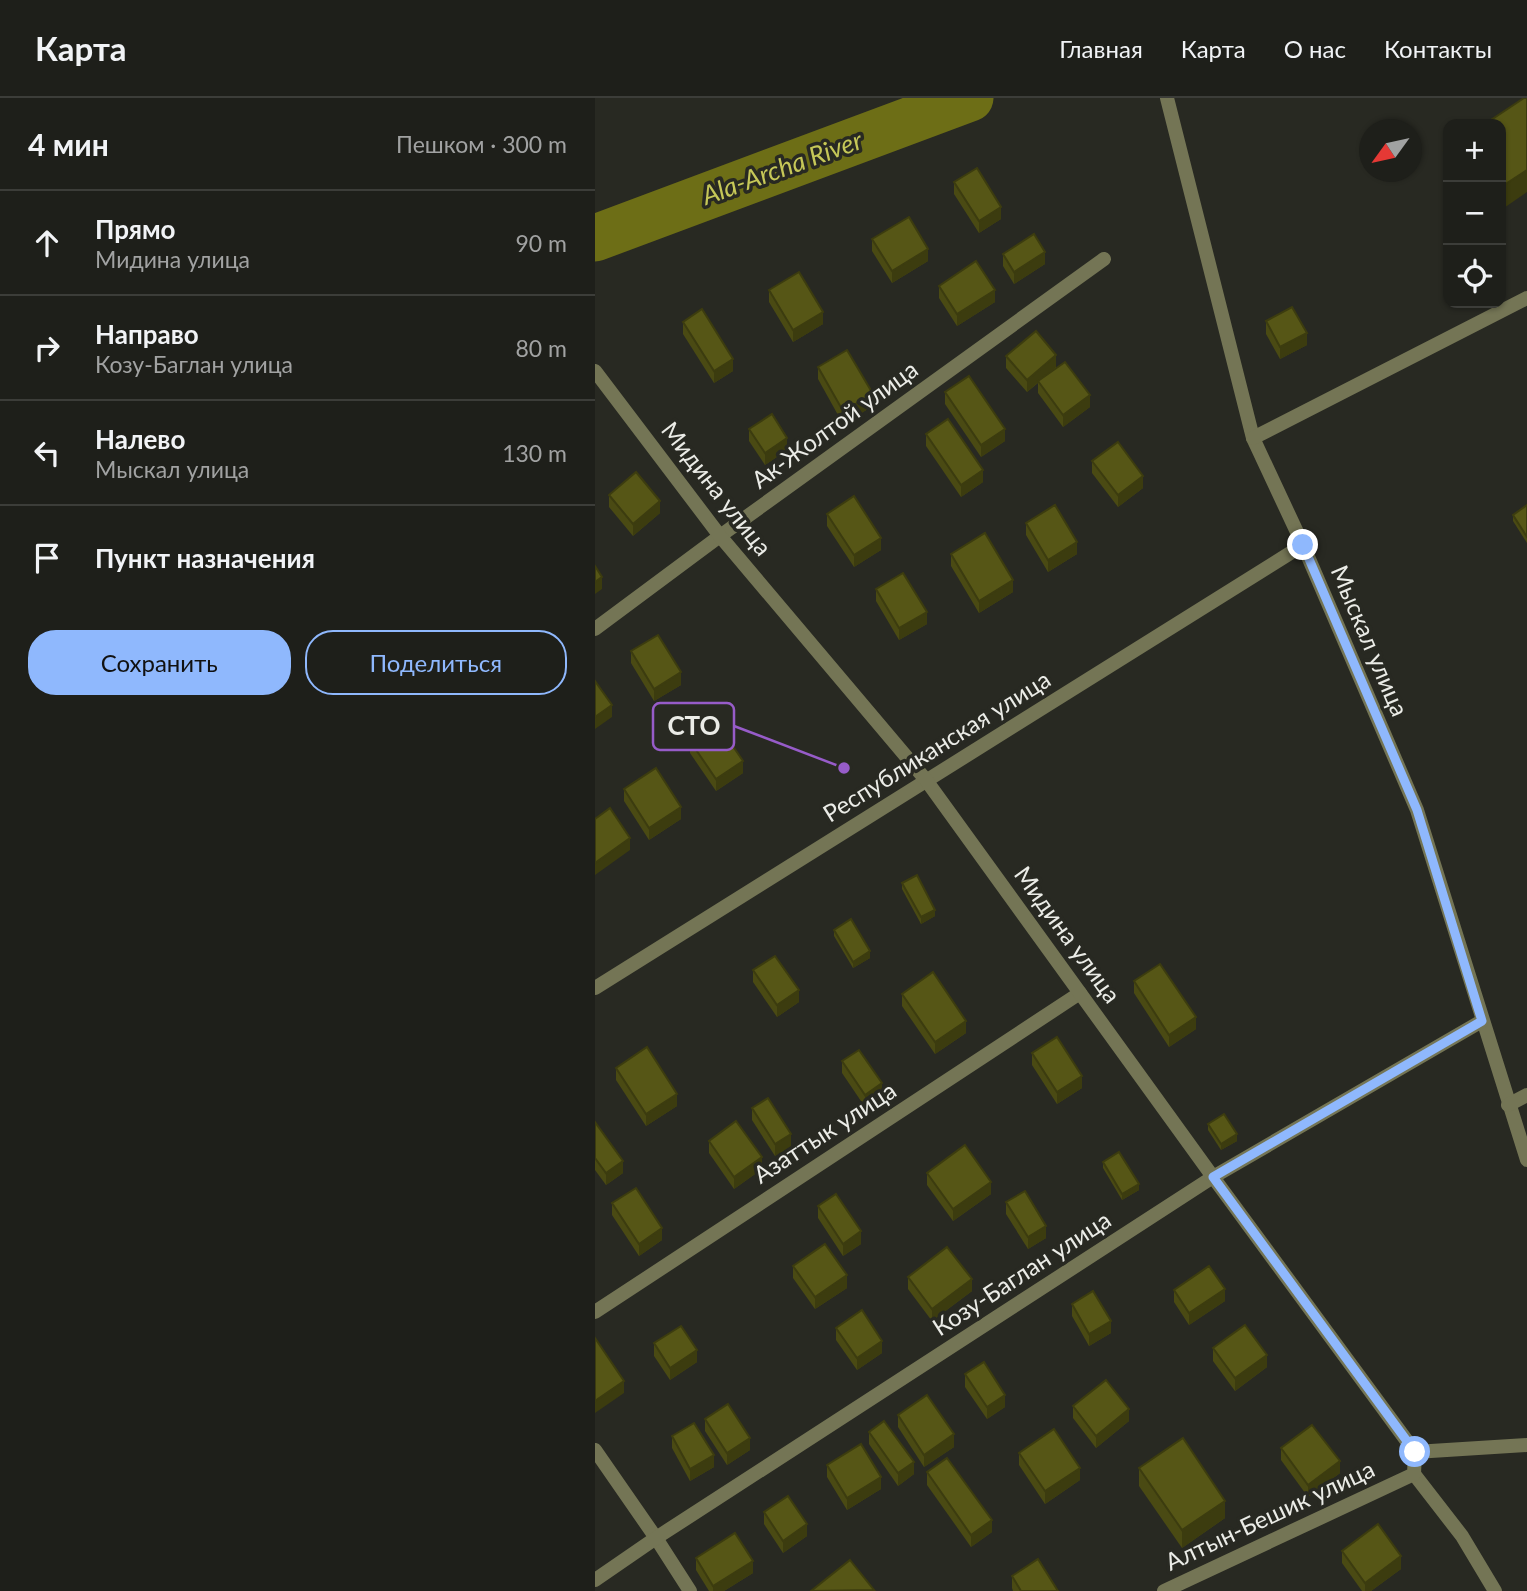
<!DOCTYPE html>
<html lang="ru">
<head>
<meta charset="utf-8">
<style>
	:root { --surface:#1e1f1a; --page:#2b2c27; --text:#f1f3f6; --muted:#a1a2a2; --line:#3c3d39; --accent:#8fb8fd }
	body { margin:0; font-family:Lato,sans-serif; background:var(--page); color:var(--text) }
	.controls { position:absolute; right:21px; top:21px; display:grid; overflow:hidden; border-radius:14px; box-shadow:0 2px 5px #0004 }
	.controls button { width:63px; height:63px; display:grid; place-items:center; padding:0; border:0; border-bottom:2px solid var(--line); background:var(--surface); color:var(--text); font:35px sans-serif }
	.compass { position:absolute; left:764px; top:21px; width:63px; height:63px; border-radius:50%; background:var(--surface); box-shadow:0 2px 5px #0004; rotate:237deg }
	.stop { position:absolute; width:21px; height:21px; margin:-16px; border:5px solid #8fb8fd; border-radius:50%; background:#fff }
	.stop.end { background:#8fb8fd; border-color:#fff; box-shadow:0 2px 7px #0008 }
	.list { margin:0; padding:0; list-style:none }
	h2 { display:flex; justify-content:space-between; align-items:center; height:91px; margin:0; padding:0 28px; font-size:30px }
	h2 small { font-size:23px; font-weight:400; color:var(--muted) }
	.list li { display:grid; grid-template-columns:46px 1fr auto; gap:21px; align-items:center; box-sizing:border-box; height:105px; padding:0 28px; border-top:2px solid var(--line) }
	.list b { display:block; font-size:26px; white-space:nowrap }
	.list p { margin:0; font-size:23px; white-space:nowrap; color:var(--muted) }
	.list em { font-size:23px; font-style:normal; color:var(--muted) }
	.actions { display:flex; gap:14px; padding:21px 28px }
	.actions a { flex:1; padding:16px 0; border:2px solid var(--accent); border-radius:28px; text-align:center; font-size:24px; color:var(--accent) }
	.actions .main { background:var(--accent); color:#111 }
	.icon { flex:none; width:38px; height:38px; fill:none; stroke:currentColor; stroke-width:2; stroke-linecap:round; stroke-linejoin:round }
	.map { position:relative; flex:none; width:932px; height:1493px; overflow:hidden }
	header { display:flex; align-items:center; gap:42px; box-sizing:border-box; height:98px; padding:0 35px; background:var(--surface); border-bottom:2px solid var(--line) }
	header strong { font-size:33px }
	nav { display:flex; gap:38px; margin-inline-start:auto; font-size:24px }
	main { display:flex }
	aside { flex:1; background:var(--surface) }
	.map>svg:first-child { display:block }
</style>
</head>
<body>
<header>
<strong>Карта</strong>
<nav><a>Главная</a><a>Карта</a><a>О нас</a><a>Контакты</a></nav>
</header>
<main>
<aside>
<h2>4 мин<small>Пешком · 300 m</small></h2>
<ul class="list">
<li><svg class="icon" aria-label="ahead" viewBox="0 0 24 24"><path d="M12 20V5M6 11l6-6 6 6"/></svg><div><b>Прямо</b><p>Мидина улица</p></div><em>90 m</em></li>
<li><svg class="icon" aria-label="right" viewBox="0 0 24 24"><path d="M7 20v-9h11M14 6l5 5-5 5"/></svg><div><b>Направо</b><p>Козу-Баглан улица</p></div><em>80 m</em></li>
<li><svg class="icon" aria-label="left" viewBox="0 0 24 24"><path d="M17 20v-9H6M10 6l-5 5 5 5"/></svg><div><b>Налево</b><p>Мыскал улица</p></div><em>130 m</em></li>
<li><svg class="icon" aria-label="arrive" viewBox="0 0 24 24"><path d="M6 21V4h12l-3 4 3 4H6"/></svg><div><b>Пункт назначения</b></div></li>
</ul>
<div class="actions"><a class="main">Сохранить</a><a>Поделиться</a></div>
</aside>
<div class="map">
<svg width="932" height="1493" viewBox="0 0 932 1493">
	<rect width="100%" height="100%" fill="#282922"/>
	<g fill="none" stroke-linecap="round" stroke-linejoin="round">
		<polyline stroke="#6d6e16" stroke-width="47" points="0,140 375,0"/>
		<g stroke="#747555" stroke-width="14">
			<polyline points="572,0 658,340 708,447 822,712 932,1062"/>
			<polyline points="658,340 932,200"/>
			<polyline points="0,531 125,438 509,161"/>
			<polyline points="0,890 708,447"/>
			<polyline points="913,1007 932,997"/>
			<polyline points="0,1214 485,895"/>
			<polyline points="0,1352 61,1440 95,1493"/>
			<polyline points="819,1376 867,1438 900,1493"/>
			<polyline points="0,1482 61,1440 618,1079 887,923"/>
			<polyline points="569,1493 819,1376 820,1354"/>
		</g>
		<polyline stroke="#747555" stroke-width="14" points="0,273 125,438 331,682 618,1079 820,1354 932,1347"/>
	</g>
	<g fill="#4a4a13">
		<polygon points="853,50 853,82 849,76 849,53"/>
		<polygon points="359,84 406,121 384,135 359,96"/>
		<polygon points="277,141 333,163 297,185 277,153"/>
		<polygon points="408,156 450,166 419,186 408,168"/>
		<polygon points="344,188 400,204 362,228 344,200"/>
		<polygon points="174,192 228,226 198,244 174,204"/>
		<polygon points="671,223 712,247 685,261 671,236"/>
		<polygon points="88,224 138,273 119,285 88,236"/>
		<polygon points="411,258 461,269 495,309 468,329 443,295 443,285 432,294 411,270"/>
		<polygon points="223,269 278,308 248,326 223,281"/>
		<polygon points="350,294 410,343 386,359 350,306"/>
		<polygon points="154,331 192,352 170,367 154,343"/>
		<polygon points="331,336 388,384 366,399 331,348"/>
		<polygon points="497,363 548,390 523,409 497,375"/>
		<polygon points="14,397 65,415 38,438 14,409"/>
		<polygon points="932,407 932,445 918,423 918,417"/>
		<polygon points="232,416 286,452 259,469 232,428"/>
		<polygon points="431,425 482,456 453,474 431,437"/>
		<polygon points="356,456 418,494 384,515 356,468"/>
		<polygon points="281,491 332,526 304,542 281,503"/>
		<polygon points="36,553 86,587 59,603 36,565"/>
		<polygon points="95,643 148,675 121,693 95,655"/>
		<polygon points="29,691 86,721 54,742 29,703"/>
		<polygon points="307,785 340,818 326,826 307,791"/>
		<polygon points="239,832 275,860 258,870 239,838"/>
		<polygon points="158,872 204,904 182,919 158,884"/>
		<polygon points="539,883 601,931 574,949 539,895"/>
		<polygon points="307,896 371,935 340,956 307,908"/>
		<polygon points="437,955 487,990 462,1006 437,967"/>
		<polygon points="247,963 287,997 270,1009 247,975"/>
		<polygon points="21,970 82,1008 51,1028 21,982"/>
		<polygon points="157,1010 196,1048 180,1058 157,1022"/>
		<polygon points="0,1024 28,1075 11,1087 0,1072"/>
		<polygon points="613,1026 642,1043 626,1052 613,1032"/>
		<polygon points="114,1043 167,1071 139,1091 114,1055"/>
		<polygon points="508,1064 544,1092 527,1102 508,1070"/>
		<polygon points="332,1075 396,1096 358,1123 332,1087"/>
		<polygon points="411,1104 451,1140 433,1151 411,1116"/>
		<polygon points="17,1105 67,1142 44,1158 17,1117"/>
		<polygon points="223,1108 266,1146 248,1158 223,1120"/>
		<polygon points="198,1168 252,1190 220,1211 198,1180"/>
		<polygon points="313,1179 377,1193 337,1223 313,1191"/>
		<polygon points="579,1192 630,1203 594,1227 579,1204"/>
		<polygon points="477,1206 516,1235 494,1248 477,1218"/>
		<polygon points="241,1230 287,1255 262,1272 241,1242"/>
		<polygon points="59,1245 102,1264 75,1282 59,1258"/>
		<polygon points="618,1250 672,1269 640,1293 618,1263"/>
		<polygon points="370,1276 410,1309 392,1321 370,1289"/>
		<polygon points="478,1308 534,1323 501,1350 478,1320"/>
		<polygon points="303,1317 359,1349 329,1369 303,1329"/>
		<polygon points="110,1321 155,1352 132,1367 110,1333"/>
		<polygon points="274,1334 319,1376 303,1388 274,1346"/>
		<polygon points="77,1338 119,1369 95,1383 77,1350"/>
		<polygon points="686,1350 745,1375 713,1399 686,1362"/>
		<polygon points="424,1355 485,1382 450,1406 424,1367"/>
		<polygon points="232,1367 286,1391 252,1412 232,1379"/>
		<polygon points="544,1370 630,1420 587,1450 544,1388"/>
		<polygon points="332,1374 397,1434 376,1449 332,1387"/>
		<polygon points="169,1414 212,1438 188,1455 169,1426"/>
		<polygon points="747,1453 806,1471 776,1493 767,1493 747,1465"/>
		<polygon points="101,1460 158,1475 129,1493 114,1493 101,1472"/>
		<polygon points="417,1478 463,1493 418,1493 417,1490"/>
	</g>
	<g fill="#3c3c0f">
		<polygon points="932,72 932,94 906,112 906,89"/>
		<polygon points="406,109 406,121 384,135 384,123"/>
		<polygon points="333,151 333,163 297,185 297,173"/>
		<polygon points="450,154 450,166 419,186 419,174"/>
		<polygon points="400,192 400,204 362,228 362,216"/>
		<polygon points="228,214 228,226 198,244 198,232"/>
		<polygon points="712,235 712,247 685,261 685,249"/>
		<polygon points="461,257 461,269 432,294 432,282"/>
		<polygon points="138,261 138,273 119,285 119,273"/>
		<polygon points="278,296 278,308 248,326 248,313"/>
		<polygon points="495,297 495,309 468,329 468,317"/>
		<polygon points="410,331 410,343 386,359 386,347"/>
		<polygon points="192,340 192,352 170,367 170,355"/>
		<polygon points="388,372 388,384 366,399 366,387"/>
		<polygon points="548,378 548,390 523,409 523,397"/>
		<polygon points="65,403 65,415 38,438 38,426"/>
		<polygon points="286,440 286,452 259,469 259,457"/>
		<polygon points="482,444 482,456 453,474 453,462"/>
		<polygon points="7,479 7,491 0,496 0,484"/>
		<polygon points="418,482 418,494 384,515 384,503"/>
		<polygon points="332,514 332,526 304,542 304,530"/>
		<polygon points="86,574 86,587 59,603 59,591"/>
		<polygon points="17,607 17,619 0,631 0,619"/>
		<polygon points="148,663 148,675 121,693 121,681"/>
		<polygon points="86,709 86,721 54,742 54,730"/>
		<polygon points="35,740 35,752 0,777 0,765"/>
		<polygon points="340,812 340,818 326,826 326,819"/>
		<polygon points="275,853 275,860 258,870 258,864"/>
		<polygon points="204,892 204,904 182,919 182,907"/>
		<polygon points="601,919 601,931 574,949 574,937"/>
		<polygon points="371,923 371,935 340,956 340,944"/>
		<polygon points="487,978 487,990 462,1006 462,994"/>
		<polygon points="287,985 287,997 270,1009 270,997"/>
		<polygon points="82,996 82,1008 51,1028 51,1016"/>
		<polygon points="196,1036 196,1048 180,1058 180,1046"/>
		<polygon points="642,1036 642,1043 626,1052 626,1046"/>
		<polygon points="167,1059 167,1071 139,1091 139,1079"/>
		<polygon points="28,1063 28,1075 11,1087 11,1075"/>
		<polygon points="396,1084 396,1096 358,1123 358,1111"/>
		<polygon points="544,1086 544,1092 527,1102 527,1096"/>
		<polygon points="451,1128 451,1140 433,1151 433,1139"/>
		<polygon points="67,1130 67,1142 44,1158 44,1146"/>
		<polygon points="266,1133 266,1146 248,1158 248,1146"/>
		<polygon points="252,1177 252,1190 220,1211 220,1199"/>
		<polygon points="377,1181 377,1193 337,1223 337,1211"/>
		<polygon points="630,1191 630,1203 594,1227 594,1215"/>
		<polygon points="516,1223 516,1235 494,1248 494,1236"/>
		<polygon points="287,1243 287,1255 262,1272 262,1260"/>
		<polygon points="102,1252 102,1264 75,1282 75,1270"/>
		<polygon points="672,1257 672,1269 640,1293 640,1280"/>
		<polygon points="29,1283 29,1295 0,1315 0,1303"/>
		<polygon points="410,1297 410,1309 392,1321 392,1309"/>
		<polygon points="534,1311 534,1323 501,1350 501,1338"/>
		<polygon points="359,1336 359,1349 329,1369 329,1357"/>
		<polygon points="155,1340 155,1352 132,1367 132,1355"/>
		<polygon points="119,1357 119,1369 95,1383 95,1371"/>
		<polygon points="745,1363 745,1375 713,1399 713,1387"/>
		<polygon points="319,1364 319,1376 303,1388 303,1375"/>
		<polygon points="485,1370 485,1382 450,1406 450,1393"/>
		<polygon points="286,1379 286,1391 252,1412 252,1400"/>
		<polygon points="630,1403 630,1420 587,1450 587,1432"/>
		<polygon points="397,1422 397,1434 376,1449 376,1437"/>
		<polygon points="212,1426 212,1438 188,1455 188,1443"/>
		<polygon points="806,1458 806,1471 776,1493 770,1493 770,1485"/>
		<polygon points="158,1463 158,1475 129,1493 118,1493 118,1488"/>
	</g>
	<g fill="#565616" stroke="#3c3c0f" stroke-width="2">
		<polygon points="929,0 932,0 932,72 906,89 906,26 890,26"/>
		<polygon points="853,50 853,59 849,53"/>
		<polygon points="382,70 406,109 384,123 359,84"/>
		<polygon points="314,119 333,151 297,173 277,141"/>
		<polygon points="439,136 450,154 419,174 408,156"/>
		<polygon points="381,163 400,192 362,216 344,188"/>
		<polygon points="204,174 228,214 198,232 174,192"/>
		<polygon points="697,209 712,235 685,249 671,223"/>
		<polygon points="107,211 138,261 119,273 88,224"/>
		<polygon points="441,233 461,257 432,282 411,258"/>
		<polygon points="252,252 278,296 248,313 223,269"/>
		<polygon points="470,264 495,297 468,317 443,283"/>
		<polygon points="374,278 410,331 386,347 350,294"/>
		<polygon points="177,316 192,340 170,355 154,331"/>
		<polygon points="353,321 388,372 366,387 331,336"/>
		<polygon points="523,344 548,378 523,397 497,363"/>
		<polygon points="41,374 65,403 38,426 14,397"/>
		<polygon points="259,398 286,440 259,457 232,416"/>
		<polygon points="460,407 482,444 453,462 431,425"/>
		<polygon points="932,407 932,439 918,417"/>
		<polygon points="390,435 418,482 384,503 356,456"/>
		<polygon points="0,468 7,479 0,484"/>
		<polygon points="308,475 332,514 304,530 281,491"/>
		<polygon points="63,537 86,574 59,591 36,553"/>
		<polygon points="0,583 17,607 0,619"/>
		<polygon points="122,625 148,663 121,681 95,643"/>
		<polygon points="61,670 86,709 54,730 29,691"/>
		<polygon points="15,710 35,740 0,765 0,721"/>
		<polygon points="322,777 340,812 326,819 307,785"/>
		<polygon points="256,821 275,853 258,864 239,832"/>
		<polygon points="180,858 204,892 182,907 158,872"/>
		<polygon points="565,866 601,919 574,937 539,883"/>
		<polygon points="338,874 371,923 340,944 307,896"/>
		<polygon points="462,939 487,978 462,994 437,955"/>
		<polygon points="52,949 82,996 51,1016 21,970"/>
		<polygon points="264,952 287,985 270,997 247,963"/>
		<polygon points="173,1000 196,1036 180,1046 157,1010"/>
		<polygon points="629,1016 642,1036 626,1046 613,1026"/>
		<polygon points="141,1023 167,1059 139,1079 114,1043"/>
		<polygon points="0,1024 28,1063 11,1075 0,1060"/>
		<polygon points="370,1047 396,1084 358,1111 332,1075"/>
		<polygon points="524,1054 544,1086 527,1096 508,1064"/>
		<polygon points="41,1090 67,1130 44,1146 17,1105"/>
		<polygon points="430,1093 451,1128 433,1139 411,1104"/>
		<polygon points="241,1096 266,1133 248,1146 223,1108"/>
		<polygon points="230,1146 252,1177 220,1199 198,1168"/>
		<polygon points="352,1149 377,1181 337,1211 313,1179"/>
		<polygon points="614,1168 630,1191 594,1215 579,1192"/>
		<polygon points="498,1193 516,1223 494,1236 477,1206"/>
		<polygon points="267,1212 287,1243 262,1260 241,1230"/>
		<polygon points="650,1227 672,1257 640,1280 618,1250"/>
		<polygon points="86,1228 102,1252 75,1270 59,1245"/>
		<polygon points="0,1240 29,1283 0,1303"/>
		<polygon points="389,1264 410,1297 392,1309 370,1276"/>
		<polygon points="511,1282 534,1311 501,1338 478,1308"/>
		<polygon points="332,1297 359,1336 329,1357 303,1317"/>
		<polygon points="133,1306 155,1340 132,1355 110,1321"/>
		<polygon points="289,1323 319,1364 303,1375 274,1334"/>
		<polygon points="99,1325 119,1357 95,1371 77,1338"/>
		<polygon points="717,1327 745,1363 713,1387 686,1350"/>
		<polygon points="459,1331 485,1370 450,1393 424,1355"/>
		<polygon points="588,1340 630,1403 587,1432 544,1370"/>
		<polygon points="266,1346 286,1379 252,1400 232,1367"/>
		<polygon points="352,1360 397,1422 376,1437 332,1374"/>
		<polygon points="193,1398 212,1426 188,1443 169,1414"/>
		<polygon points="783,1426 806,1458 770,1485 747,1453"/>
		<polygon points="140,1435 158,1463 118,1488 101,1460"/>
		<polygon points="443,1461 463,1493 426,1493 417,1478"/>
		<polygon points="255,1462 279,1492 216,1493"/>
	</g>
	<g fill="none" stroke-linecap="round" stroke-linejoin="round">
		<polyline stroke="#8fb8fd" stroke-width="9" points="708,447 822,712 887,923 618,1079 820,1354"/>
	</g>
	<g text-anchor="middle" stroke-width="7" stroke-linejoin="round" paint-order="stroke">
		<g font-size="24" fill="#ebece7" stroke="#282922">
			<text transform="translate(240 327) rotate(-36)" y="8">Ак-Жолтой улица</text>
			<text transform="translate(121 391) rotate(52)" y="8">Мидина улица</text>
			<text transform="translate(774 543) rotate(67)" y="8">Мыскал улица</text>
			<text transform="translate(342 649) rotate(-32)" y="8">Республиканская улица</text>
			<text transform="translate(472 837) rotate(54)" y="8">Мидина улица</text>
			<text transform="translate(230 1035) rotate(-33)" y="8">Азаттык улица</text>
			<text transform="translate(427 1176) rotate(-33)" y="8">Козу-Баглан улица</text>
			<text transform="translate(675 1418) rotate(-25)" y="8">Алтын-Бешик улица</text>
		</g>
		<g font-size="26" font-style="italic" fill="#c6c858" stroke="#282922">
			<text transform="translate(187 70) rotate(-20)" y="9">Ala-Archa River</text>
		</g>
	</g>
	<path fill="none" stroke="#975cc9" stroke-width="2.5" d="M249 670L139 628"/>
	<circle fill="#975cc9" stroke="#282922" stroke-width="2.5" cx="249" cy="670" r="7"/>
	<rect fill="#282922" stroke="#975cc9" stroke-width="2.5" x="58" y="605" width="81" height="47" rx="7"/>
	<g font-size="26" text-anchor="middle" font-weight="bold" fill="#ebece7">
		<text x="99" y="637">СТО</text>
	</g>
</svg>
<div class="controls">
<button>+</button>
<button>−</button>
<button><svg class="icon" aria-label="locate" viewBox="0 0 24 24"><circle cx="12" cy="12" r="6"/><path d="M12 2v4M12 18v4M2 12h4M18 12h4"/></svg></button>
</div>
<svg class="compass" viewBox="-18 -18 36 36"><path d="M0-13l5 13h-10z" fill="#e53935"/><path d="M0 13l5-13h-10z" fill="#a1a2a2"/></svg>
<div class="stop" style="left:820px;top:1354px"></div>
<div class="stop end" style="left:708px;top:447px"></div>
</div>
</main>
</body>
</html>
